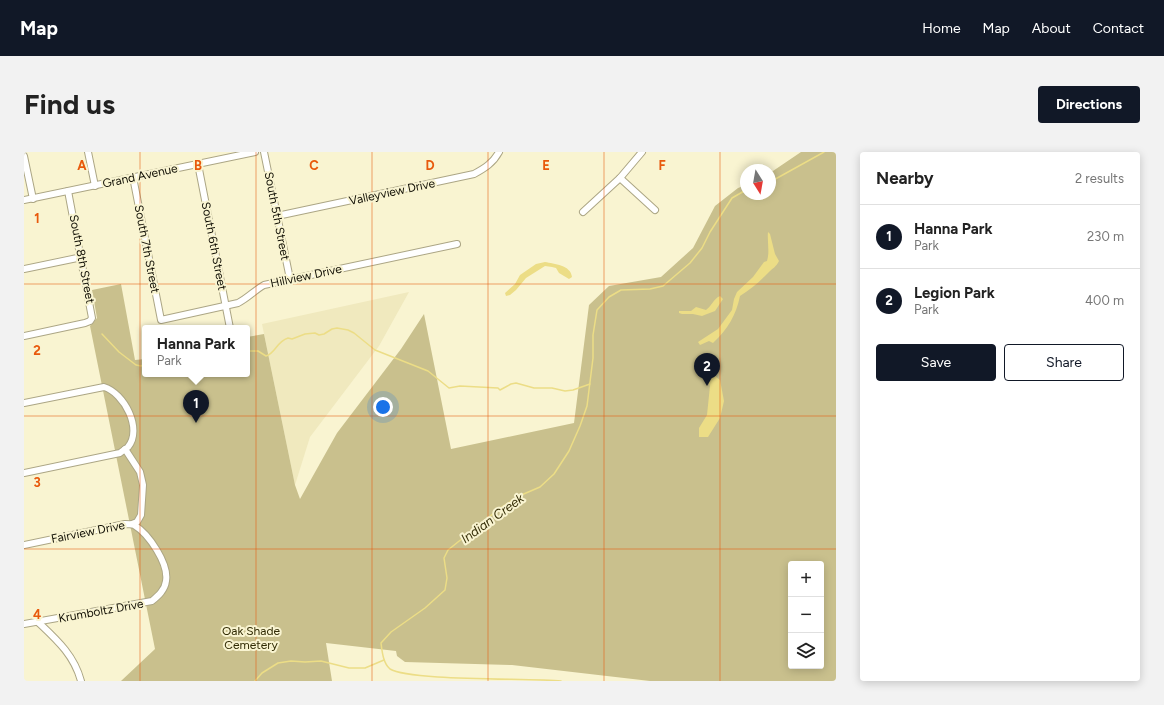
<!DOCTYPE html>
<html lang="en">
<head>
<meta charset="utf-8">
<style>
	:root { --surface:#fff; --page:#f2f2f2; --text:#222; --muted:#767676; --line:#e0e0e0; --accent:#111827 }
	body { margin:0; font-family:Figtree,sans-serif; background:var(--page); color:var(--text) }
	.controls { position:absolute; right:12px; bottom:12px; display:grid; overflow:hidden; border-radius:4px; box-shadow:0 2px 10px #0003 }
	.controls button { width:36px; height:36px; display:grid; place-items:center; padding:0; border:0; border-bottom:1px solid var(--line); background:var(--surface); color:var(--text); font:20px sans-serif }
	.compass { position:absolute; left:716px; top:12px; width:36px; height:36px; border-radius:50%; background:var(--surface); box-shadow:0 2px 10px #0003; rotate:169deg }
	.you { position:absolute; left:359px; top:255px; width:14px; height:14px; margin:-10px; border:3px solid #fff; border-radius:50%; background:#1a73e8; box-shadow:0 0 0 6px #1a73e833 }
	.badge { display:grid; place-items:center; width:26px; height:26px; border-radius:50%; background:var(--accent); color:#fff; font-size:13px; font-weight:700 }
	.pin { position:absolute; translate:-50% -33px; filter:drop-shadow(0 1px 2px #0008) }
	.pin::after { content:''; position:absolute; top:21px; width:14px; height:12px; background:inherit; clip-path:polygon(0 0,100% 0,50% 100%) }
	.popup { position:absolute; left:118px; top:173px; width:108px; height:52px; box-sizing:border-box; display:grid; place-content:center; border-radius:4px; background:var(--surface); filter:drop-shadow(0 1px 3px #0005); font-size:13px; white-space:nowrap; color:var(--muted) }
	.popup b { font-size:15px; color:var(--text) }
	.popup::after { content:''; position:absolute; left:50%; top:100%; margin-left:-8px; border:8px solid transparent; border-top-color:var(--surface) }
	.list { margin:0; padding:0; list-style:none }
	h2 { display:flex; justify-content:space-between; align-items:center; height:52px; margin:0; padding:0 16px; font-size:17px }
	h2 small { font-size:13px; font-weight:400; color:var(--muted) }
	.list li { display:grid; grid-template-columns:26px 1fr auto; gap:12px; align-items:center; box-sizing:border-box; height:64px; padding:0 16px; border-top:1px solid var(--line) }
	.list b { display:block; font-size:15px; white-space:nowrap }
	.list p { margin:0; font-size:13px; white-space:nowrap; color:var(--muted) }
	.list em { font-size:13px; font-style:normal; color:var(--muted) }
	.actions { display:flex; gap:8px; padding:12px 16px }
	.actions a { flex:1; padding:9px 0; border:1px solid var(--accent); border-radius:4px; text-align:center; font-size:14px; color:var(--accent) }
	.actions .main { background:var(--accent); color:#fff }
	.icon { flex:none; width:22px; height:22px; fill:none; stroke:currentColor; stroke-width:2; stroke-linecap:round; stroke-linejoin:round }
	.map { position:relative; flex:none; width:812px; height:529px; overflow:hidden; border-radius:4px }
	header { display:flex; align-items:center; gap:24px; box-sizing:border-box; height:56px; padding:0 20px; background:var(--accent); color:#fff }
	header strong { font-size:19px }
	nav { display:flex; gap:22px; margin-inline-start:auto; font-size:14px }
	.intro { display:flex; align-items:center; justify-content:space-between; box-sizing:border-box; height:96px; padding:0 24px }
	h1 { margin:0; font-size:28px }
	.button { padding:10px 18px; border-radius:4px; background:var(--accent); color:#fff; font-size:14px; font-weight:700 }
	main { display:flex; gap:24px; padding:0 24px }
	aside { flex:1; background:var(--surface); border-radius:4px; box-shadow:0 2px 10px #0003 }
	.map>svg:first-child { display:block }
</style>
</head>
<body>
<header>
<strong>Map</strong>
<nav><a>Home</a><a>Map</a><a>About</a><a>Contact</a></nav>
</header>
<div class="intro"><h1>Find us</h1><a class="button">Directions</a></div>
<main>
<div class="map">
<svg width="812" height="529" viewBox="0 0 812 529">
	<rect width="100%" height="100%" fill="#f9f4d1"/>
	<polygon fill="#f0e9be" points="385,140 355,194 286,285 271,333 238,172"/>
	<path fill="#c9c08d" fill-rule="evenodd" d="M 777,0 L 812,0 L 812,529 L 626,529 L 488,513 L 381,510 L 373,504 L 372,499 L 302,491 L 308,529 L 97,529 L 131,497 L 66,174 L 73,166 L 68,138 L 97,132 L 111,208 L 121,207 L 121,222 L 223,222 L 223,185 L 240,182 L 271,333 L 276,347 L 313,281 L 377,197 L 400,162 L 427,297 L 550,271 L 565,153 L 585,134 L 637,125 L 669,96 L 691,54 L 714,36 L 722,33 L 722,42 L 746,42 L 746,21 ZM 767,412 L 797,412 L 797,514 L 767,514 Z"/>
	<g fill="#ecdd86">
		<path d="M 744,80 L 746,82 L 751,102 L 755,109 C 752,115 749,116 744,121 C 735,130 727,137 716,144 C 712,163 704,177 689,191 L 685,189 L 676,193 L 674,190 L 694,177 L 708,158 L 710,147 L 713,140 L 729,125 L 740,110 L 743,109 C 746,99 743,90 744,80 Z"/>
		<path d="M 521,110 C 530,112 547,113 548,125 L 545,127 L 535,121 L 532,116 L 528,115 L 521,114 L 502,126 L 492,138 L 486,143 L 482,144 L 481,141 L 491,132 L 496,123 L 512,112 Z"/>
		<path d="M 696,144 L 699,147 L 691,159 L 683,162 L 678,164 L 669,162 L 658,162 L 655,161 L 655,159 L 667,159 L 672,155 L 682,158 C 688,154 689,147 696,144 Z"/>
		<polygon points="686,220 696,228 700,249 696,266 684,285 675,285 675,276 683,263 686,234 679,221"/>
	</g>
	<g fill="none" stroke-linecap="round" stroke-linejoin="round">
		<g stroke="#ecdd86" stroke-width="1.5">
			<polyline points="746,30 800,0"/>
			<polyline points="78,182 95,200 112,213 117,214 121,212"/>
			<path d="M 223,199 L 234,199 L 242,204 C 252,201 252,190 264,186 L 268,187 L 281,182 L 291,181 L 295,183 L 300,182 L 308,177 L 313,176 L 324,178 L 330,181 L 351,198 L 404,219 L 425,236 L 436,234 L 474,236 L 476,238 L 487,232 L 492,231 L 510,236 L 528,236 L 541,239 L 549,238 L 566,232"/>
			<polyline points="231,529 238,521 254,511 267,509 281,510 297,509 325,516 341,516 360,508"/>
			<path d="M 537,529 C 505,526 385,529 366,517 C 359,511 358,499 357,491 L 367,480 L 401,456 L 421,438 L 423,426 L 420,406 L 424,398 L 475,357 L 495,344 L 516,335 L 530,322 L 545,299 L 556,274 L 563,254 L 569,206 L 569,183 L 573,158 L 585,145 L 597,138 L 626,137 L 639,134 L 666,111 L 678,96 L 686,80 L 708,46 L 722,38"/>
		</g>
		<g stroke="#aca685" stroke-width="8">
			<g id="minor">
				<polyline points="64,0 71,34"/>
				<polyline points="240,0 266,127"/>
				<polyline points="0,4 9,47"/>
				<polyline points="174,12 206,176"/>
				<path d="M 109,25 L 137,168 L 214,151 C 224,146 231,138 240,133 L 433,92"/>
				<polyline points="596,26 631,58"/>
				<polyline points="0,48 231,0"/>
				<polyline points="559,60 596,26 618,0"/>
				<path d="M 253,64 L 450,22 C 461,16 469,11 475,0"/>
				<polyline points="0,117 58,105"/>
				<polyline points="0,184 61,171 66,169 68,166 44,39"/>
				<path d="M 0,251 L 80,235 C 100,241 119,277 104,295 C 102,297 98,299 96,301 L 0,321"/>
				<polyline points="101,297 116,320 119,333 117,363 113,370 108,372"/>
				<path d="M 0,393 L 101,372 C 104,372 107,372 110,373 C 125,382 145,412 142,429 C 141,438 134,444 128,449 L 0,472"/>
				<path d="M 14,470 C 33,488 50,503 57,529"/>
			</g>
		</g>
		<use href="#minor" stroke="#fff" stroke-width="6"/>
	</g>
	<path fill="none" stroke="#e8590c" stroke-width="1" stroke-opacity="0.55" d="M 116,0 L 116,529M 232,0 L 232,529M 348,0 L 348,529M 464,0 L 464,529M 580,0 L 580,529M 696,0 L 696,529M 0,132 L 812,132M 0,264 L 812,264M 0,397 L 812,397"/>
	<g text-anchor="middle" stroke-width="4" stroke-linejoin="round" paint-order="stroke">
		<g font-size="12" fill="#121005" stroke="#f9f4d1">
			<text transform="translate(116 24) rotate(-12)" y="4">Grand Avenue</text>
			<text transform="translate(368 40) rotate(-12)" y="4">Valleyview Drive</text>
			<text transform="translate(253 64) rotate(79)" y="4">South 5th Street</text>
			<text transform="translate(190 94) rotate(79)" y="4">South 6th Street</text>
			<text transform="translate(123 97) rotate(79)" y="4">South 7th Street</text>
			<text transform="translate(58 107) rotate(79)" y="4">South 8th Street</text>
			<text transform="translate(282 124) rotate(-12)" y="4">Hillview Drive</text>
			<text transform="translate(64 380) rotate(-11)" y="4">Fairview Drive</text>
			<text transform="translate(77 459) rotate(-10)" y="4">Krumboltz Drive</text>
		</g>
		<g font-size="12" fill="#312b04" stroke="#f9f4d1">
			<text x="227" y="483">Oak Shade<tspan x="227" dy="14">Cemetery</tspan></text>
		</g>
		<g font-size="13" font-style="italic" fill="#342d06" stroke="#f9f4d1">
			<text transform="translate(468 366) rotate(-36)" y="5">Indian Creek</text>
		</g>
	</g>
	<g font-size="13" text-anchor="middle" font-weight="bold" fill="#e8590c" stroke="#f9f4d1" stroke-width="4" stroke-linejoin="round" paint-order="stroke">
		<text x="58" y="18">A</text>
		<text x="174" y="18">B</text>
		<text x="290" y="18">C</text>
		<text x="406" y="18">D</text>
		<text x="522" y="18">E</text>
		<text x="638" y="18">F</text>
		<text x="13" y="71">1</text>
		<text x="13" y="203">2</text>
		<text x="13" y="335">3</text>
		<text x="13" y="467">4</text>
	</g>
</svg>
<div class="controls">
<button>+</button>
<button>−</button>
<button><svg class="icon" aria-label="layers" viewBox="0 0 24 24"><path d="M12 4l9 5-9 5-9-5zM3 14l9 5 9-5"/></svg></button>
</div>
<svg class="compass" viewBox="-18 -18 36 36"><path d="M0-13l5 13h-10z" fill="#e53935"/><path d="M0 13l5-13h-10z" fill="#767676"/></svg>
<div class="you"></div>
<div class="pin badge" style="left:172px;top:271px">1</div>
<div class="popup"><b>Hanna Park</b>Park</div>
<div class="pin badge" style="left:683px;top:234px">2</div>
</div>
<aside>
<h2>Nearby<small>2 results</small></h2>
<ul class="list">
<li><span class="badge">1</span><div><b>Hanna Park</b><p>Park</p></div><em>230 m</em></li>
<li><span class="badge">2</span><div><b>Legion Park</b><p>Park</p></div><em>400 m</em></li>
</ul>
<div class="actions"><a class="main">Save</a><a>Share</a></div>
</aside>
</main>
</body>
</html>
